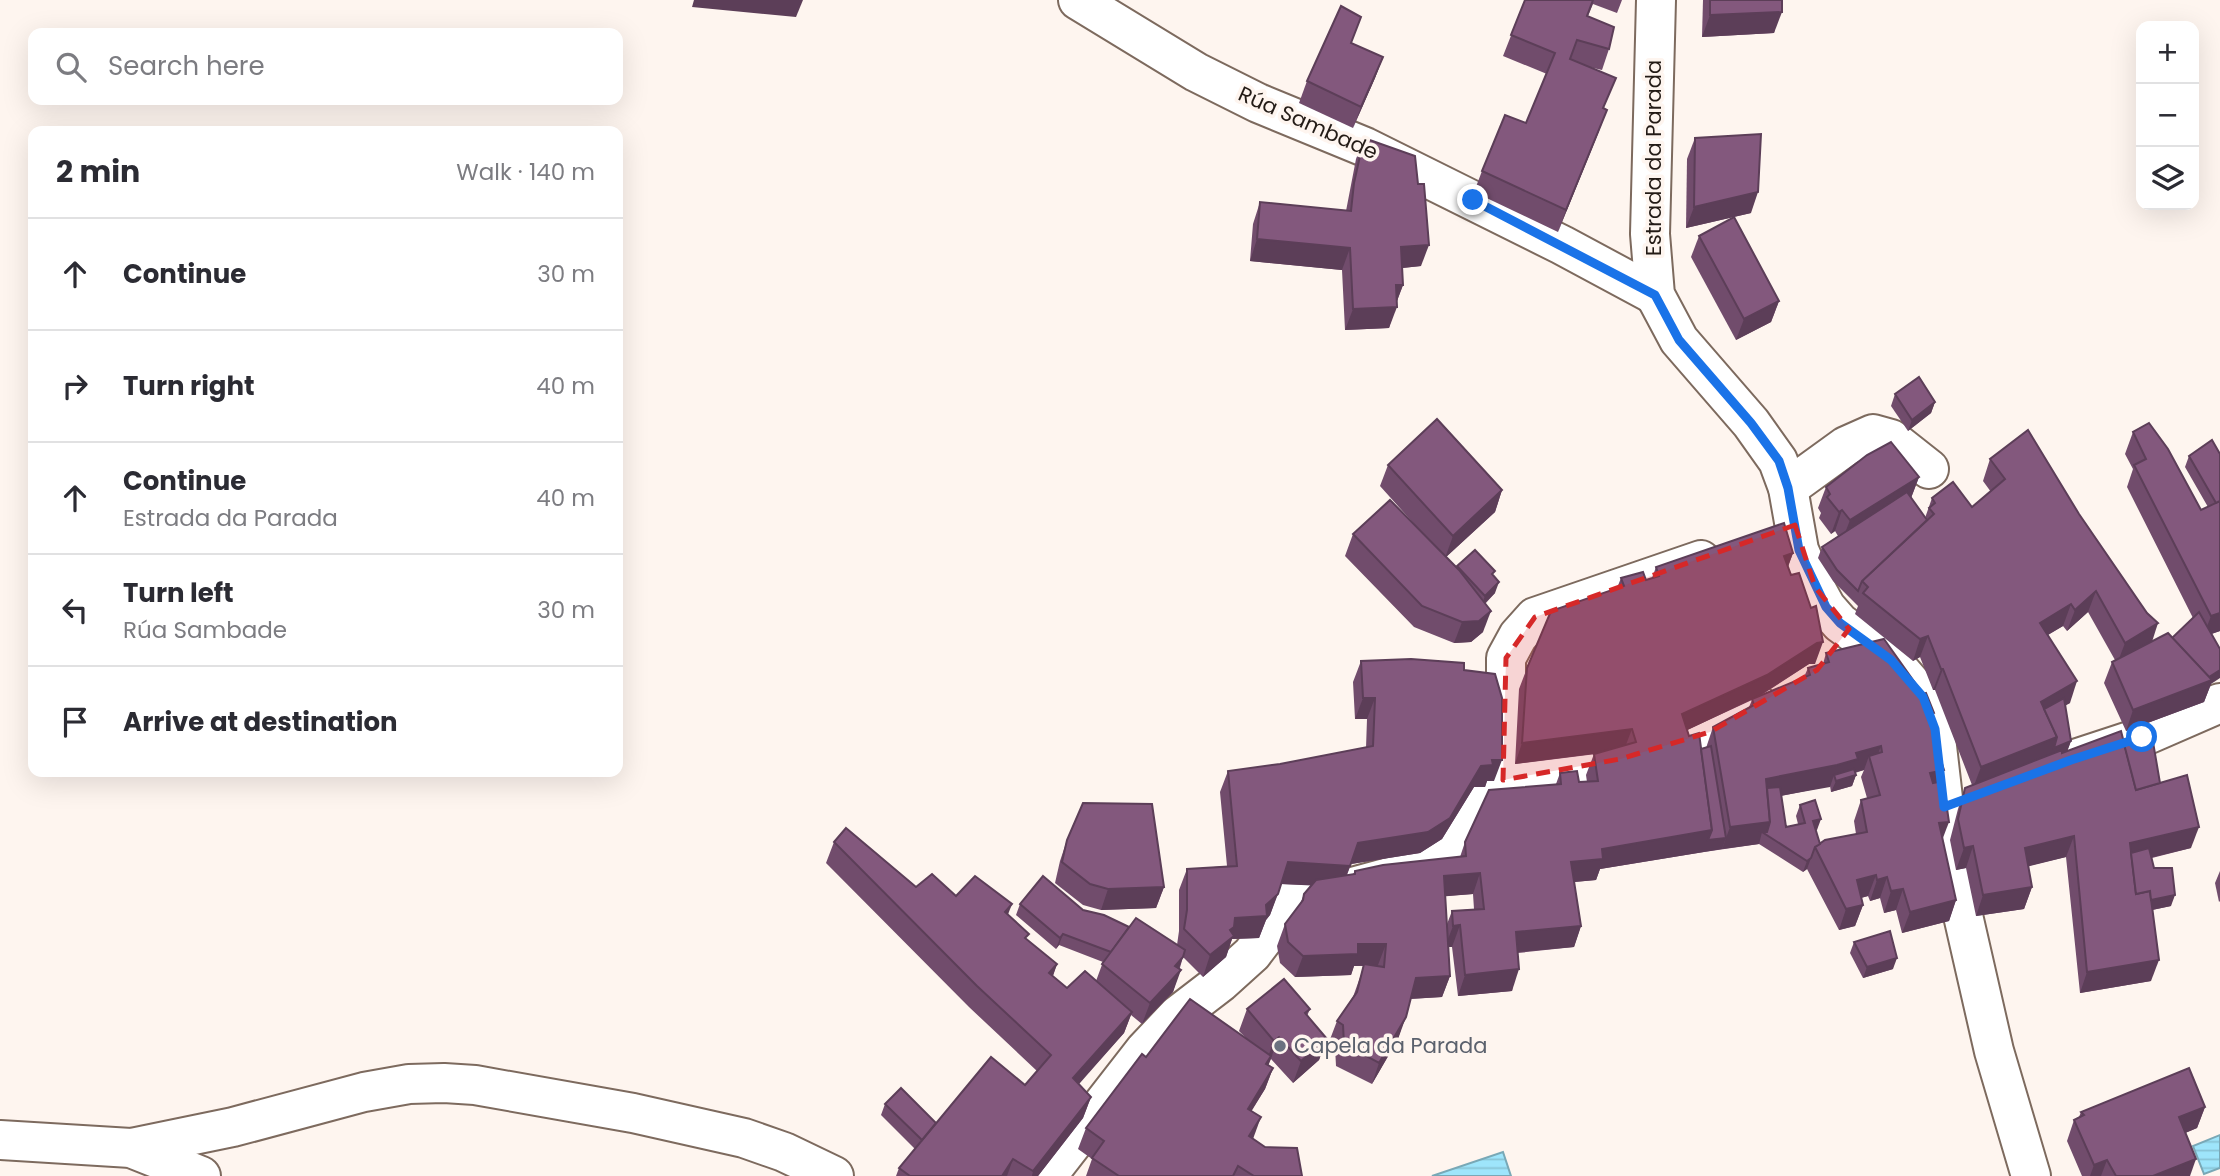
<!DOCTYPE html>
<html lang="en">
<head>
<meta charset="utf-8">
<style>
	:root { --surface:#fff; --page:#f2f2f3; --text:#2b2b33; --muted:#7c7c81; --line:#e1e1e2 }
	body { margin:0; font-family:Poppins,sans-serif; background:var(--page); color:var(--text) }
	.controls { position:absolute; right:21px; top:21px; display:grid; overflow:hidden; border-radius:14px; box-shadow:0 7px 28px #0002 }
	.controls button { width:63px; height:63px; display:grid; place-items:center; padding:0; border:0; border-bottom:2px solid var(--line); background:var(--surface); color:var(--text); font:35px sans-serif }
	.stop { position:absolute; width:21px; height:21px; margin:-16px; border:5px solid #1a73e8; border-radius:50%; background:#fff }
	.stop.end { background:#1a73e8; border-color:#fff; box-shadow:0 2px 7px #0008 }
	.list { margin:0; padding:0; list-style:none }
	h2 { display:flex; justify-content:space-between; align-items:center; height:91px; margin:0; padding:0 28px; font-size:30px }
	h2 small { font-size:23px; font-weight:400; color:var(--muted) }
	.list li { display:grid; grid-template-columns:46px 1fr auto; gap:21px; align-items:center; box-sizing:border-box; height:112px; padding:0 28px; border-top:2px solid var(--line) }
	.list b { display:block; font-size:26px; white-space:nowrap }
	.list p { margin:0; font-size:23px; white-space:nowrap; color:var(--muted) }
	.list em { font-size:23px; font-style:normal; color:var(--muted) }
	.icon { flex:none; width:38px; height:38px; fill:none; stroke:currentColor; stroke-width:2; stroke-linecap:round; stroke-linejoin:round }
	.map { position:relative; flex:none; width:2220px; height:1176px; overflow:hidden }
	.search { position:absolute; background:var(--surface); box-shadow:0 7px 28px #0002; left:28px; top:28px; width:595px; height:77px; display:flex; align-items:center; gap:18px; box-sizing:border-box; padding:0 24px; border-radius:14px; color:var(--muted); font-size:26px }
	.panel { position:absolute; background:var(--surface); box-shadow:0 7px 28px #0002; left:28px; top:126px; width:595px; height:651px; border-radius:14px }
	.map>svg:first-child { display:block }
</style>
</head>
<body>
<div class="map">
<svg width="2220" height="1176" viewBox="0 0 2220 1176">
	<defs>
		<pattern id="water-rules" width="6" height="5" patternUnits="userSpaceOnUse" patternTransform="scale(1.75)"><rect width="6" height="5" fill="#9ee5fb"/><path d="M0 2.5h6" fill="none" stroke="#88c4d6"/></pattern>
	</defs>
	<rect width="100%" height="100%" fill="#fef5ef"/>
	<g fill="url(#water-rules)" stroke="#79a8b6" stroke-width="2">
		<polygon points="2220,1135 2220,1168 2204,1174 2193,1146"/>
		<polygon points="1503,1152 1511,1176 1432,1176"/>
	</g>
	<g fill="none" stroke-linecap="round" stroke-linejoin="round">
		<g stroke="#7d6a5e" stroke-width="42">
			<g id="minor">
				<polyline points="1078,0 1196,72 1258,103 1365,147 1562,245 1655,295"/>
				<polyline points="1656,0 1650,234 1655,295 1679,340 1751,423 1778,461 1788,488 1799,550 1815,587 1826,607 1840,623 1891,660 1923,697 1935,729 1944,807 1946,841 1994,1051 2031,1176"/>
				<polyline points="1788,488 1846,446 1873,434 1891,439 1929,469"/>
				<polyline points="2075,759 2142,737 2220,703"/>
				<polyline points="1503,780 1562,771 1685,742 1710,732 1758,705"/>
				<polyline points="0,1140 131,1148 201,1176"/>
				<polyline points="131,1148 233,1127 364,1092 409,1084 444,1083 475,1085 633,1113 744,1138 784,1152 834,1176"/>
				<path d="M 1047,1176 L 1145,1050 L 1178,1015 L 1221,982 L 1252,954 L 1296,896 L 1345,889 L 1433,865 C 1454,848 1452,840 1465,821 C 1476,805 1493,795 1503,780 L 1506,719 L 1506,658 L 1518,636 L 1535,617 L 1701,560"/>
			</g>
		</g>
		<use href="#minor" stroke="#fff" stroke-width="38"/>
	</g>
	<g fill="#714c6c" fill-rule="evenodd">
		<polygon points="1525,0 1622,0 1617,13 1593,4 1588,16 1609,49 1602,70 1589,67 1604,109 1599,131 1558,232 1474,192 1482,171 1526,123 1547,74 1503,56"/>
		<polygon points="1703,0 1782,0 1774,33 1702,37"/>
		<polygon points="1351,43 1383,57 1375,78 1353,128 1299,103 1307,81"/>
		<polygon points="1364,138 1421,266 1402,268 1403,285 1397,301 1389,328 1345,330 1342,270 1250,261 1253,224 1260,202 1346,211 1356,159"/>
		<polygon points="1695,138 1751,213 1686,228 1687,159"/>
		<polygon points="1699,236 1779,301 1771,322 1736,340 1691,257"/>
		<polygon points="1895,394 1935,402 1931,413 1908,431 1891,406"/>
		<polygon points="2133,432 2201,510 2208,507 2185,467 2189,456 2220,454 2220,631 2211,634 2211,684 2204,702 2126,731 2104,683 2112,662 2115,660 2088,612 2067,631 2063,626 2048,635 2070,703 2065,705 2071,741 2067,751 2124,744 2160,783 2191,848 2152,858 2154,868 2171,906 2152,910 2151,981 2080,993 2066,857 2028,866 2032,887 2024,909 1976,916 1966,868 1956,870 1950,840 1958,809 1965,788 1972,785 1935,690 1933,690 1920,657 1913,661 1855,614 1858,606 1833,581 1818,558 1822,547 1838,536 1835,531 1831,534 1819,518 1821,513 1818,508 1826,487 1919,477 1911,498 1925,518 1932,498 1972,507 1991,492 1983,481 1990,459 2152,641 2172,638 2193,618 2127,487 2133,469 2125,454"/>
		<polygon points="1388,465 1502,490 1495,512 1446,557 1457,568 1457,566 1493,575 1495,593 1485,604 1483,632 1471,642 1454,643 1414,627 1345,556 1353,534 1425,536 1380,486"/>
		<path d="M 1793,553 L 1788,567 L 1815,664 L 1809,664 L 1760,696 L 1804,677 L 1808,668 L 1823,664 L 1826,653 L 1933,717 L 1938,751 L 1944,770 L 1939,782 L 1942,839 L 1956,900 L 1949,921 L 1902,933 L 1896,910 L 1884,913 L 1880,898 L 1870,901 L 1868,896 L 1861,898 L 1863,905 L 1855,926 L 1839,930 L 1807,869 L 1803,872 L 1759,844 L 1704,852 L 1600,869 L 1596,880 L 1574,882 L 1581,926 L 1574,947 L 1518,953 L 1512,991 L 1458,996 L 1452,947 L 1448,947 L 1450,976 L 1442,997 L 1410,999 L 1398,1039 L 1372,1084 L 1336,1066 L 1335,1047 L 1329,1042 L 1337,1021 L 1353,997 L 1364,966 L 1354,966 L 1351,975 L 1295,977 L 1280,963 L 1277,946 L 1285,924 L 1300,904 L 1304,894 L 1311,885 L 1281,884 L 1270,915 L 1266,920 L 1259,938 L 1232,939 L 1226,957 L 1203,977 L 1183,957 L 1173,992 L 1142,1024 L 1131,1015 L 1124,1033 L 1078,1084 L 1091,1097 L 1083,1118 L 1038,1176 L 896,1176 L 899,1168 L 915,1149 L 881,1115 L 885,1104 L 936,1123 L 1025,1085 L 1037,1071 L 969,1007 L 826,863 L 834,842 L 916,887 L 956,896 L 1008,915 L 1027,940 L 1057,964 L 1053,976 L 1067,988 L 1096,981 L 1103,962 L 1059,945 L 1056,949 L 1016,915 L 1020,904 L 1083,910 L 1177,945 L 1179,931 L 1179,890 L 1187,869 L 1227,866 L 1220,792 L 1228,771 L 1280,764 L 1366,748 L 1367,719 L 1355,719 L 1353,682 L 1361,661 L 1464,670 L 1494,781 L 1487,781 L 1485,787 L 1474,787 L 1442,839 L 1420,853 L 1351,864 L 1347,875 L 1353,874 L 1355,871 L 1460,857 L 1465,842 L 1556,784 L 1560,773 L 1579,782 L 1587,782 L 1586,775 L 1594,754 L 1596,754 L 1515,764 L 1519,689 L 1527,668 L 1617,588 L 1621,578 L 1646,580 L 1652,578 L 1656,567 ZM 1752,700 L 1749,707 L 1713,727 L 1706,748 L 1701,749 L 1689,736 L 1687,730 ZM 1864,770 L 1861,777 L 1867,798 L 1861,800 L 1854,821 L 1856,834 L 1820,844 L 1816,830 L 1817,830 L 1800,805 L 1796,816 L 1798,824 L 1786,827 L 1781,796 L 1830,786 L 1831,792 L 1852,786 L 1856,775 L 1855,773 ZM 1473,894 L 1474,909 L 1452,911 L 1447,924 L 1445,896 Z"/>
		<polygon points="1067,840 1164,887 1156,908 1101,910 1083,905 1055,883 1060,861"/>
		<polygon points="2220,871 2220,901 2219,902 2215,883"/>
		<polygon points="1854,942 1893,969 1863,978 1850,953"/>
		<polygon points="1247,1009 1310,1009 1307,1016 1327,1039 1319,1060 1293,1083 1271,1059 1268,1065 1273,1068 1265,1089 1251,1111 1253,1139 1302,1176 1086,1176 1092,1159 1078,1149 1086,1128 1146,1057 1246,1038 1239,1031"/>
		<polygon points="2205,1107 2197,1128 2185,1133 2190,1176 2082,1176 2067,1141 2074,1120 2079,1117 2081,1112"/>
	</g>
	<g fill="#5c3e58">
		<polygon points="694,0 803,0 796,17 692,7"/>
		<polygon points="1782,12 1774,33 1702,37 1710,15"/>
		<polygon points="1383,57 1375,78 1353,128 1361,107"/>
		<polygon points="1607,110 1599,131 1558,232 1566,210"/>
		<polygon points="1758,192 1751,213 1686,228 1694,207"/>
		<polygon points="1257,239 1350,248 1342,270 1250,261"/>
		<polygon points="1429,245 1421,266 1393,269 1401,247"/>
		<polygon points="1396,285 1403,285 1395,306"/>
		<polygon points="1779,301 1771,322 1736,340 1744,319"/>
		<polygon points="1397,307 1389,328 1345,330 1353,309"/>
		<polygon points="1935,402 1931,413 1908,431 1912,420"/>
		<polygon points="1919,477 1911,498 1842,541 1850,520"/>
		<polygon points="1502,490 1495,512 1445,558 1453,536"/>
		<polygon points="1842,510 1835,531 1831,534 1839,512"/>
		<polygon points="1793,553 1785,574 1784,556"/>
		<polygon points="1499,582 1495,593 1481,607 1485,596"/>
		<polygon points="2096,591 2088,612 2067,631 2075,610"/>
		<polygon points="2071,604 2063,626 2032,644 2040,623"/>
		<polygon points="1491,611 1483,632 1471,642 1454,643 1462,622"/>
		<polygon points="2220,613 2220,631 2203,637 2211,616"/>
		<polygon points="2158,623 2151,645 2117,664 2125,643"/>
		<polygon points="1928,636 1920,657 1913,661 1920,639"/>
		<polygon points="1823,642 1815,664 1809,664 1759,696 1675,736 1682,714 1817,643"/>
		<polygon points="1941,669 1943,669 1935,690 1933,690"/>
		<polygon points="2220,670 2220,678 2211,684 2204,702 2126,731 2133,710 2201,682"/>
		<polygon points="2077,681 2070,703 2041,720 2041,702"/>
		<polygon points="1363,698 1375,698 1367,719 1355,719"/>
		<polygon points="1632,729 1624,750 1515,764 1522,743"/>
		<polygon points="2057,737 2071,741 2067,752 1973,788 1981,767"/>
		<polygon points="1881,746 1873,767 1869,756 1864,770 1852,773 1856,775 1852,786 1831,792 1836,781 1834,775 1830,787 1763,799 1766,779"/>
		<polygon points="1492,760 1502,760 1494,781 1487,781 1485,787 1474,787 1442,839 1420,853 1351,864 1358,843"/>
		<polygon points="1944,770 1936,791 1923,794 1930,773"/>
		<polygon points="1821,819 1817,830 1809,832 1813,821"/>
		<polygon points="1770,822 1766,835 1762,832 1759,844 1722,849 1730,827"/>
		<polygon points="1949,822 1941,843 1939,823"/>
		<polygon points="2199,827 2191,848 2128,863 2130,843"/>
		<polygon points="1712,830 1726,838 1722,849 1600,869 1596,880 1563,883 1571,862 1602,849"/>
		<polygon points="2074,836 2066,857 2018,869 2025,848"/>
		<polygon points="1973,846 1966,868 1956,870 1964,848"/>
		<polygon points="1811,858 1807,869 1803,872 1807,861"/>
		<polygon points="1288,862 1350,866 1342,887 1281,884"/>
		<polygon points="1480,873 1473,894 1437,897 1444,876"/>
		<polygon points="1876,875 1868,896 1849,901 1857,880"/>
		<polygon points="1887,877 1880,898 1870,901 1877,880"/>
		<polygon points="1164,887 1156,908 1101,910 1108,889"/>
		<polygon points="2032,887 2024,909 1976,916 1983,895"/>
		<polygon points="1903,889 1896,910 1884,913 1891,891"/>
		<polygon points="1278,894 1270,915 1266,920 1259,938 1232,939 1226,957 1203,977 1210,955 1235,918 1266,905"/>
		<polygon points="2175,895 2171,906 2128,915 2132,904"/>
		<polygon points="1956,900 1949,921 1902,933 1910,912"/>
		<polygon points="1012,904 1004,925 1005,912"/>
		<polygon points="1863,905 1855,926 1839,930 1846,909"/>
		<polygon points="1460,925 1452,947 1445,947 1453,926"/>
		<polygon points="1581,926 1574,947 1508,953 1516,932"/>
		<polygon points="1063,934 1059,945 1056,949 1060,938"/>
		<polygon points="1358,944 1386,944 1378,965 1354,966 1351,975 1295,977 1303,956"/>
		<polygon points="1183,957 1177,974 1181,970 1173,992 1142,1024 1150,1003 1175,966"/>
		<polygon points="1897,958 1893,969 1863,978 1867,967"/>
		<polygon points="2159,960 2151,981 2080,993 2087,972"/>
		<polygon points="1057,964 1049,986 1049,973"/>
		<polygon points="1519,969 1512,991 1458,996 1465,975"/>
		<polygon points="1450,976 1442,997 1408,999 1416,978"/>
		<polygon points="1132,1012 1124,1033 1065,1100 1073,1078"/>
		<polygon points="1406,1017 1398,1039 1372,1084 1379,1063"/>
		<polygon points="1279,1037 1271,1058 1264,1078 1266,1062 1274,1041"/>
		<polygon points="1327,1039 1319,1060 1293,1083 1301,1061"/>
		<polygon points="1273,1068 1265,1089 1240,1130 1248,1109"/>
		<polygon points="1091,1097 1083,1118 1038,1176 1032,1176 1033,1171"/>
		<polygon points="2205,1107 2197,1128 2171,1139 2179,1117"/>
		<polygon points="1261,1117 1253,1139 1249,1136"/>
		<polygon points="1013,1159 1007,1176 1002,1176"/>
		<polygon points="2196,1159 2190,1176 2153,1176"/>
		<polygon points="2107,1160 2101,1176 2090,1176 2094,1165"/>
	</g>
	<g fill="#83587d" stroke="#5c3e58" stroke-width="2">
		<polygon points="1525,0 1593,0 1587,16 1614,27 1609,49 1577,40 1570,59 1616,78 1603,108 1607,110 1566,210 1482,171 1505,115 1526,123 1555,53 1511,35"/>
		<polygon points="1710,0 1782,0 1782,12 1710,15"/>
		<polygon points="1341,6 1361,17 1351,43 1383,57 1361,107 1307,81"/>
		<polygon points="1761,134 1758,192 1694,207 1695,138"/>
		<polygon points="1364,138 1415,156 1418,184 1424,184 1429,245 1401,247 1403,285 1396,285 1397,307 1353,309 1350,248 1257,239 1260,202 1351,211 1354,183"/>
		<polygon points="1734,217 1779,301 1744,319 1699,236"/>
		<polygon points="1919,377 1935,402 1912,420 1895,394"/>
		<polygon points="1437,419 1502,490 1453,536 1388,465"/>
		<polygon points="2149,423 2168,449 2201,510 2220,501 2220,613 2211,616 2134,465 2146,459 2133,432"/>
		<polygon points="2028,430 2079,514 2147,613 2158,623 2125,643 2096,591 2075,610 2071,604 2040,623 2077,681 2041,702 2057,737 1981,767 1943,669 1941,669 1928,636 1920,639 1863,593 1868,587 1862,581 1934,514 1929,508 1935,503 1932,498 1953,482 1972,507 2005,479 1990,459"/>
		<polygon points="2212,440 2220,454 2220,501 2216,503 2189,456"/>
		<polygon points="1891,442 1919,477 1850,520 1842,510 1839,512 1827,497 1830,494 1826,487 1867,455"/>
		<polygon points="1907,492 1927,520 1862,581 1858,591 1837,570 1822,547"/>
		<polygon points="1390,500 1459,570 1491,611 1479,621 1462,622 1422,606 1353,534"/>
		<polygon points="1784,523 1793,553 1784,556 1791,575 1799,573 1811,608 1816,606 1823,642 1817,643 1767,675 1682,714 1689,736 1699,733 1712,830 1602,849 1603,859 1571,862 1581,926 1516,932 1519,969 1465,975 1460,925 1453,926 1452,911 1484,909 1480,873 1444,876 1450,976 1416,978 1406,1017 1379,1063 1344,1044 1343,1025 1337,1021 1357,992 1364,964 1384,967 1386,944 1358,944 1358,954 1303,956 1288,942 1285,924 1303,900 1304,894 1316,880 1355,874 1355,871 1383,865 1466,856 1465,842 1489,790 1561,784 1560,773 1577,771 1579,782 1598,781 1594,754 1636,742 1632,729 1522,743 1527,668 1551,611 1624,586 1621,578 1643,572 1646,580 1659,576 1656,567"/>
		<polygon points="1475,550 1495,571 1492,574 1499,582 1485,596 1457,566"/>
		<polygon points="2199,612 2220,649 2220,670 2209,677 2172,638"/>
		<polygon points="2168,633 2212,680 2133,710 2112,662"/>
		<polygon points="1884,639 1923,694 1926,693 1934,713 1931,714 1939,737 1938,751 1944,770 1930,773 1933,783 1943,781 1949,822 1939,823 1956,900 1910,912 1903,889 1891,891 1887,877 1877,880 1876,875 1857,880 1863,905 1846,909 1815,847 1825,840 1867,832 1861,800 1880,795 1869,756 1882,752 1881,746 1856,753 1858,759 1837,765 1766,779 1770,822 1730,827 1713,727 1754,705 1752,699 1810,675 1808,668 1829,662 1826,653"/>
		<polygon points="1411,659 1464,663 1464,670 1495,674 1502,698 1502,760 1492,760 1493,765 1481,766 1450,818 1428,832 1358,843 1350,866 1288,862 1278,894 1266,905 1267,916 1235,918 1234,927 1230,930 1234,936 1210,955 1184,929 1187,910 1187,869 1237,866 1228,771 1280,764 1373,746 1375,698 1363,698 1361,661"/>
		<polygon points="2064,698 2071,741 2054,748 2057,737 2044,709"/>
		<polygon points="2121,731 2136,790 2187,775 2199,827 2130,843 2136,894 2150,891 2159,960 2087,972 2074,836 2025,848 2032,887 1983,895 1973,846 1964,848 1958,819 1965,788 2062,750 2062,753"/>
		<polygon points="2146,735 2152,736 2160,783 2136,790 2124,744"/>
		<polygon points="1711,746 1726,838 1708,840 1712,830 1701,749"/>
		<polygon points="1854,769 1856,775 1836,781 1834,775"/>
		<polygon points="1780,787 1786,827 1805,823 1800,805 1815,800 1821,819 1813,821 1820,844 1815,847 1811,858 1807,861 1762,832 1767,832 1770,822 1767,788"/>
		<polygon points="1083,803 1152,804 1164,887 1108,889 1090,884 1062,862 1067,840"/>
		<polygon points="846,828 916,887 932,874 956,896 975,876 1012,904 1005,912 1029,934 1025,938 1057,964 1049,973 1067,988 1085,971 1132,1012 1073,1078 1091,1097 1033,1171 1013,1159 1002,1176 910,1176 899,1168 991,1057 1025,1085 1051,1055 977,986 834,842"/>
		<polygon points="2149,848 2154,868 2172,868 2175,895 2151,900 2150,891 2136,894 2131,853"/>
		<polygon points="1043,876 1083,910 1104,915 1129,927 1111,952 1063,934 1060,938 1020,904"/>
		<polygon points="1136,918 1185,950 1183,957 1175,966 1181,970 1150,1003 1102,964"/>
		<polygon points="1890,931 1897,958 1867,967 1854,942"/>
		<polygon points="1284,979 1310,1009 1305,1013 1327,1039 1301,1061 1279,1037 1274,1041 1247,1009"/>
		<polygon points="1190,999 1271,1056 1266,1064 1273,1068 1248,1109 1261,1117 1249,1136 1265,1147 1297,1148 1302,1176 1254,1176 1238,1166 1233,1176 1119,1176 1092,1158 1104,1141 1086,1128 1142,1054 1146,1057"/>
		<polygon points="2189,1068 2205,1107 2179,1117 2196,1159 2153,1176 2116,1176 2107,1160 2094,1165 2074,1120 2084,1115 2081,1112"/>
		<polygon points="901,1088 936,1123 922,1140 885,1104"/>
	</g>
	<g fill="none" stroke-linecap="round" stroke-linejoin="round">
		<polyline stroke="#1a73e8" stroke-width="9" points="1473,200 1655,295 1679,340 1751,423 1779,461 1788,488 1799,550 1826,607 1840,623 1891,660 1923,697 1935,729 1944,807 2071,760 2142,737"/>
	</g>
	<path fill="#d62828" fill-opacity="0.2" stroke="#d62828" stroke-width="5" stroke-dasharray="14 9" stroke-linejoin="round" d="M 1795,525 L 1815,587 L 1849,629 L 1817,670 L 1710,732 L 1620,759 L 1503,780 L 1506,658 L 1535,617 Z"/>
	<circle fill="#6b7280" stroke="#fef5ef" stroke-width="2.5" cx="1280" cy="1046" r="7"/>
	<g text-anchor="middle" stroke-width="7" stroke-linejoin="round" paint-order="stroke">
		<g font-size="21" fill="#231b16" stroke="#fef5ef">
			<text transform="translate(1308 123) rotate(24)" y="7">Rúa Sambade</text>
			<text transform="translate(1654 158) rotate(-90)" y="7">Estrada da Parada</text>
		</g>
		<g font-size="21" fill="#5b616d" stroke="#fef5ef" text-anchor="start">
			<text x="1294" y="1053">Capela da Parada</text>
		</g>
	</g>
</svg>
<div class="controls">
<button>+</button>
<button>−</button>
<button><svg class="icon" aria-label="layers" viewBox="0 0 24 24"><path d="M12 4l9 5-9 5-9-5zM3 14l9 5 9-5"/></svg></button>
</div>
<div class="stop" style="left:2142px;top:737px"></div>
<div class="stop end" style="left:1473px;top:200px"></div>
<div class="search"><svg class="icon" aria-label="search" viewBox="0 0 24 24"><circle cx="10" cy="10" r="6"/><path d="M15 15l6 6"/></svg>Search here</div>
<section class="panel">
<h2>2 min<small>Walk · 140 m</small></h2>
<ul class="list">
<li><svg class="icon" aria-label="ahead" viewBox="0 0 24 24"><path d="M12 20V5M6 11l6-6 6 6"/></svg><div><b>Continue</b></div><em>30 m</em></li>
<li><svg class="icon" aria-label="right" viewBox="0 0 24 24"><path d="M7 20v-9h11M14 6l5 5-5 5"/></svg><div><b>Turn right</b></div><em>40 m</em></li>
<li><svg class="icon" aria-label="ahead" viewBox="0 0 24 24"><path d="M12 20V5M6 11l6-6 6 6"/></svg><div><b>Continue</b><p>Estrada da Parada</p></div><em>40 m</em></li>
<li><svg class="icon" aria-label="left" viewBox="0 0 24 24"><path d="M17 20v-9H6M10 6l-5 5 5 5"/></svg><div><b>Turn left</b><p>Rúa Sambade</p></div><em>30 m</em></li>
<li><svg class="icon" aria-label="arrive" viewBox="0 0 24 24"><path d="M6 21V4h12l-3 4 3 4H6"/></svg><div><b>Arrive at destination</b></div></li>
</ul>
</section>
</div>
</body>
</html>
